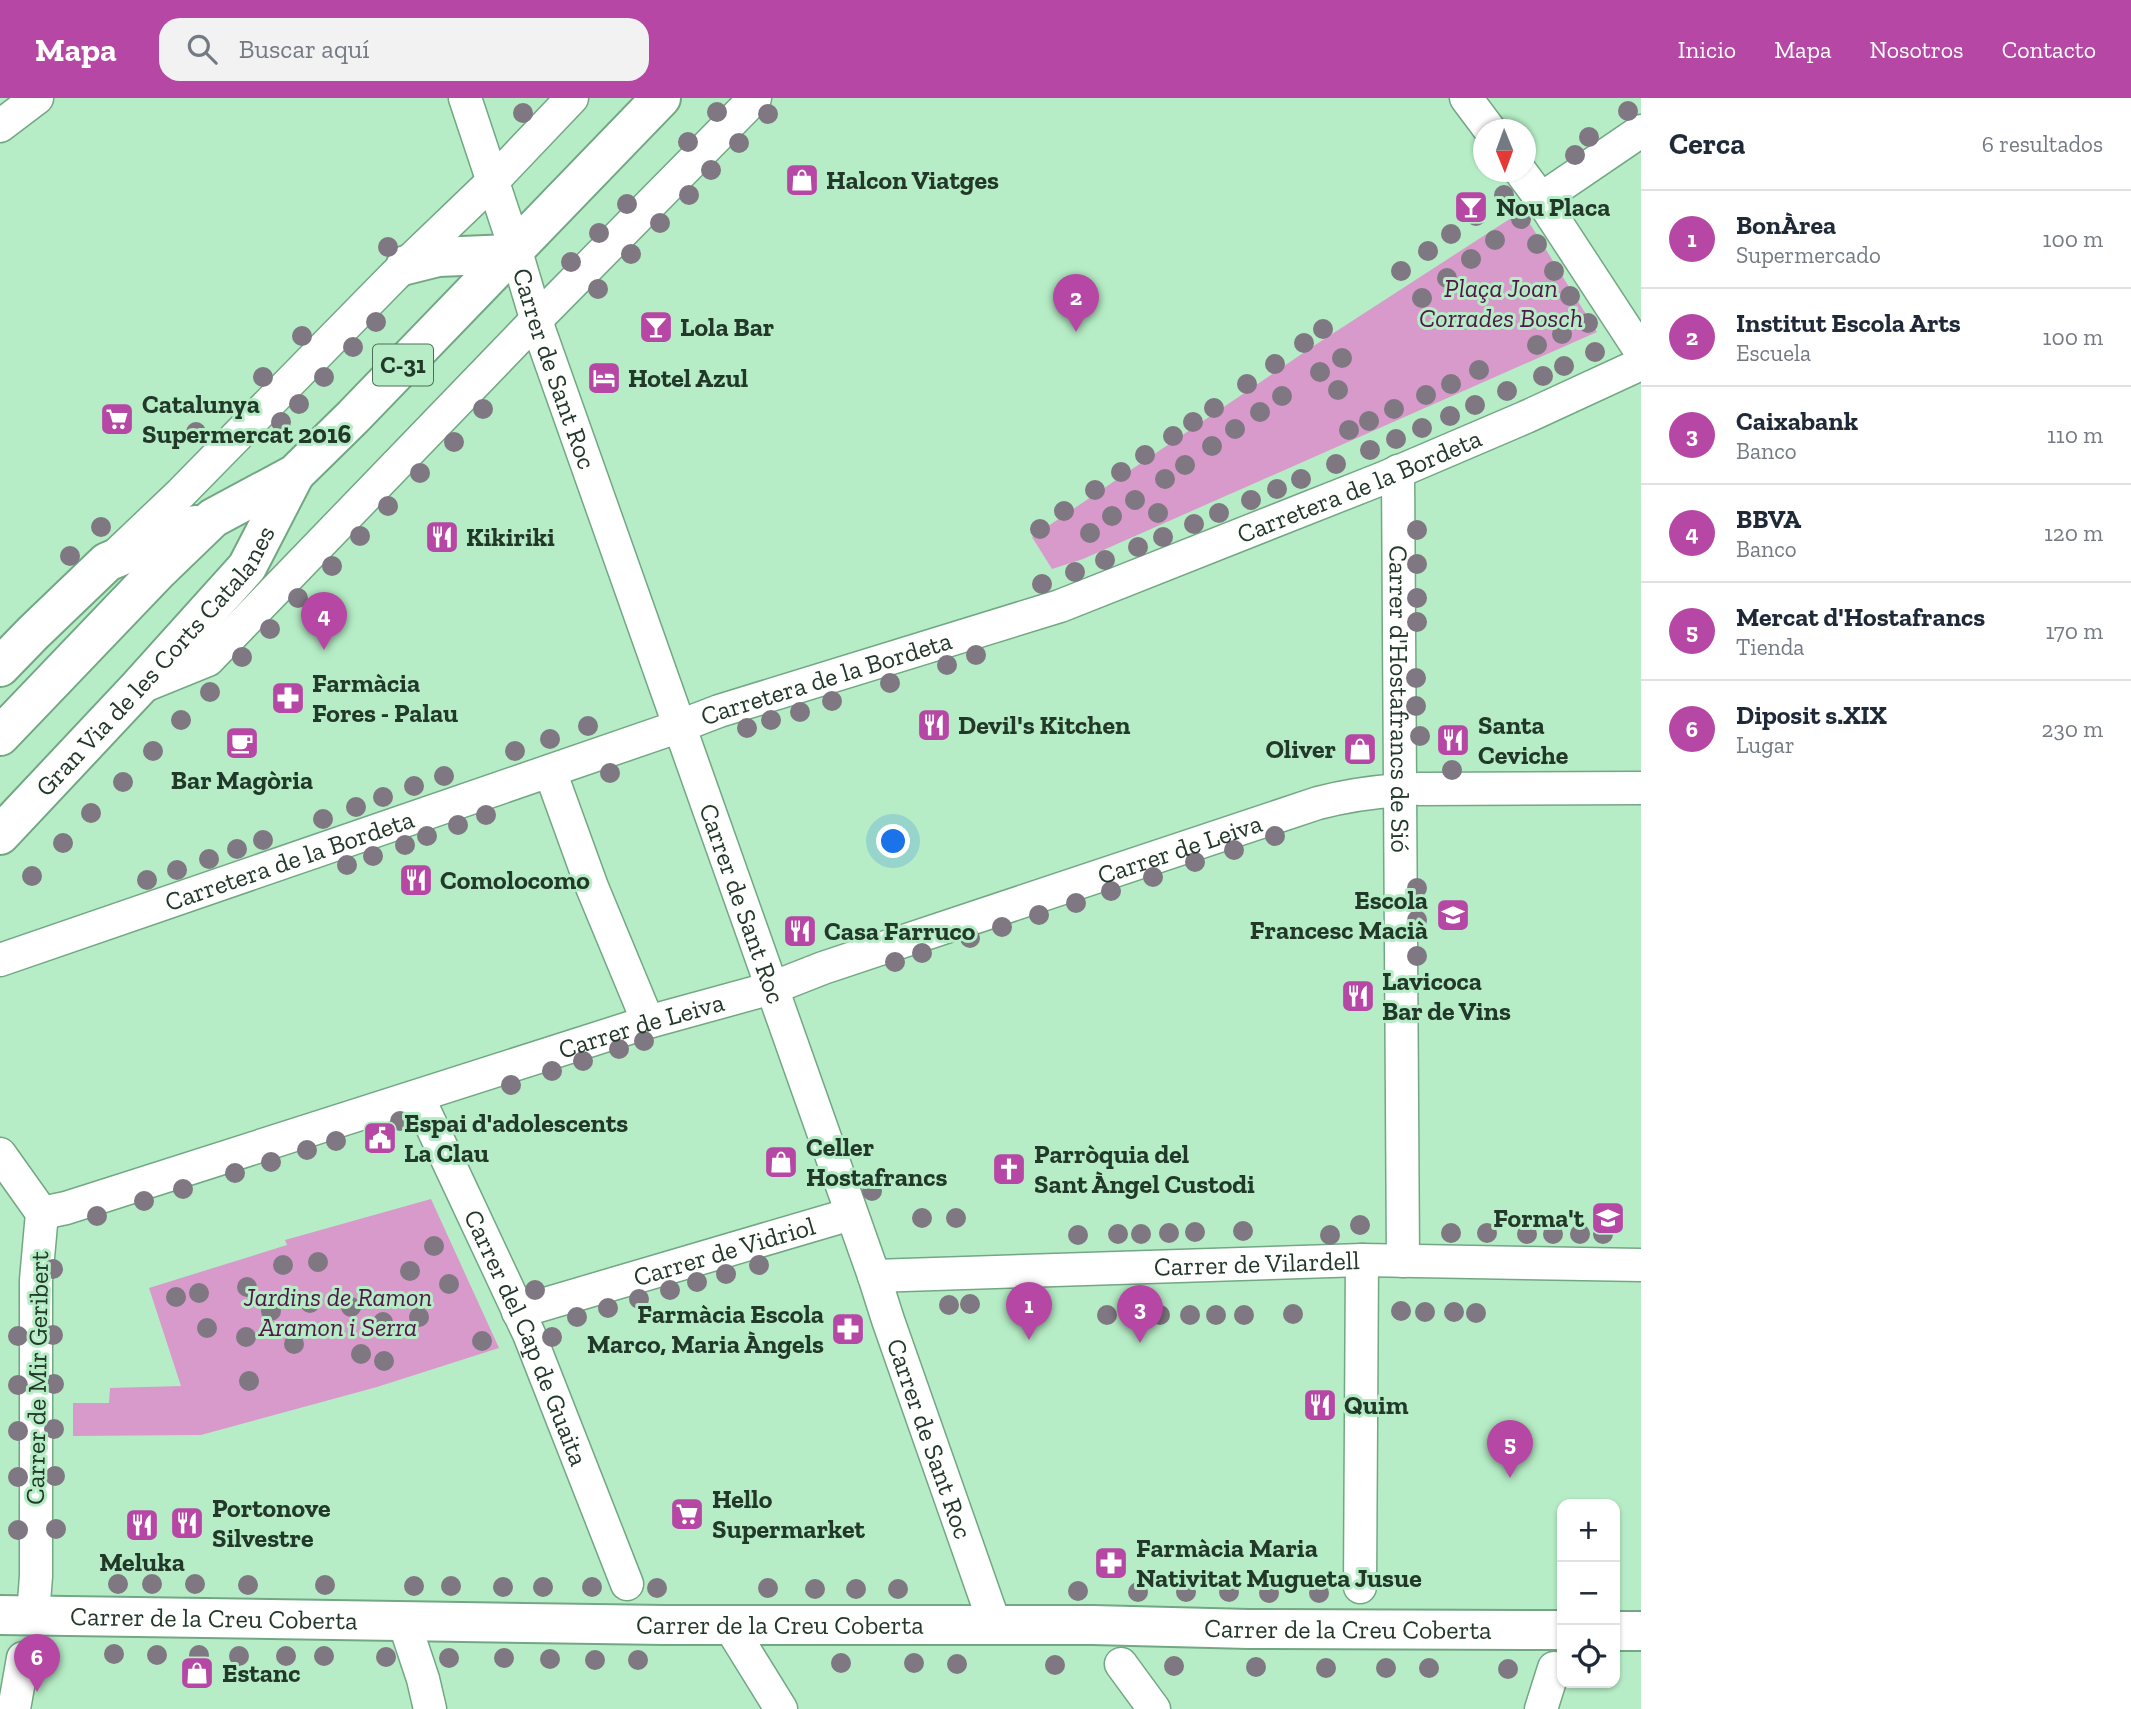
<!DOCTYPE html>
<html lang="es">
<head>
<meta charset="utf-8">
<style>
	:root { --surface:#fff; --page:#f2f2f3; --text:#1f2937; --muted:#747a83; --line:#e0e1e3; --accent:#b647a4 }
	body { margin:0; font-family:"Zilla Slab",serif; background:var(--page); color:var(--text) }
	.controls { position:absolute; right:21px; bottom:21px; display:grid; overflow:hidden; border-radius:14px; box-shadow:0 2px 5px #0004 }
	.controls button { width:63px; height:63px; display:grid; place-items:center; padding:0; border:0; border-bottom:2px solid var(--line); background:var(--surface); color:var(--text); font:35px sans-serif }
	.compass { position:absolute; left:1473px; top:21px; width:63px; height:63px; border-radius:50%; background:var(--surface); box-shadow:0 2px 5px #0004; rotate:179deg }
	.you { position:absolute; left:894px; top:744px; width:24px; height:24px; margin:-18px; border:5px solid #fff; border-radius:50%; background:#1a73e8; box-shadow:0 0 0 10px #1a73e833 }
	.badge { display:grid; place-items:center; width:46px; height:46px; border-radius:50%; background:var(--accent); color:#fff; font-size:23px; font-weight:700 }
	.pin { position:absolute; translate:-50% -58px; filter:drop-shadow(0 2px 4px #0008) }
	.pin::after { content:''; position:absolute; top:37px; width:24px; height:21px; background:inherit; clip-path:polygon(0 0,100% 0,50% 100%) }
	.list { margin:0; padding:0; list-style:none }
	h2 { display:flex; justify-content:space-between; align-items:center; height:91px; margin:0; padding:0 28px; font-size:30px }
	h2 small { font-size:23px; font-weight:400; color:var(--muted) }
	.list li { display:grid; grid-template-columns:46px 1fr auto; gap:21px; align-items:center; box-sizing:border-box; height:98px; padding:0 28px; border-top:2px solid var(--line) }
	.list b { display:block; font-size:26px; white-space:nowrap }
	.list p { margin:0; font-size:23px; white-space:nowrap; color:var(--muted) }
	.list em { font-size:23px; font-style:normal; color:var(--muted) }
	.icon { flex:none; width:38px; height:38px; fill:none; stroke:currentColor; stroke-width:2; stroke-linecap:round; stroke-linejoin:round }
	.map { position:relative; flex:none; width:1641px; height:1611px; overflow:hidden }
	header { display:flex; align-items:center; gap:42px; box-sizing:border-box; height:98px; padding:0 35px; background:var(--accent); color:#fff }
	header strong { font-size:33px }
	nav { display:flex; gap:38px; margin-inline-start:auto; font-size:24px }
	.search { width:490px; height:63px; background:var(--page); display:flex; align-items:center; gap:18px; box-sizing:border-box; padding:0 24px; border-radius:21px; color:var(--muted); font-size:26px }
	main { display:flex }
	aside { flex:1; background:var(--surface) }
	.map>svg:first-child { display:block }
</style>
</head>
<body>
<header>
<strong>Mapa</strong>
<div class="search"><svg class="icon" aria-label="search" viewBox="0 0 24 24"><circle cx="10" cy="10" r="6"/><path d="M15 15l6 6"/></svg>Buscar aquí</div>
<nav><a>Inicio</a><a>Mapa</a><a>Nosotros</a><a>Contacto</a></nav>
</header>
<main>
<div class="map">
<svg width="1641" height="1611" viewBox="0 0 1641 1611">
	<rect width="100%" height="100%" fill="#b6edc6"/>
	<g fill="#d89acb">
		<polygon points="1522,113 1597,234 1083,461 1052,471 1032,439 1312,249"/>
		<polygon points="431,1101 499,1250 377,1289 201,1337 73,1338 73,1305 109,1305 110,1290 181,1288 149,1190 287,1147 285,1142"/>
	</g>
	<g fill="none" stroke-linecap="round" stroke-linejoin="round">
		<g stroke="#72a783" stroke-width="35">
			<g id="street">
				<path id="s1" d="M 465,0 L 515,150 L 540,234 L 874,1178 L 888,1222 L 995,1527"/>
				<polyline points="1466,0 1490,32"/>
				<polyline points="0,28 37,0"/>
				<polyline points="1521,74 1541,101 1641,254"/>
				<polyline points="1541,101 1641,33"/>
				<path id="s2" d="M 1398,373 L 1403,1163"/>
				<polyline points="119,454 180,396 394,178 493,83 572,0"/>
				<polyline points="139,590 208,562 536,222 755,0"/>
				<polyline points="550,673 592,789 648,924"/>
				<polyline points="1419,691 1641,690"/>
				<path id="s3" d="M 0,862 L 680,628 L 719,613 L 1060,508 L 1381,381 L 1526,319 L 1641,266"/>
				<path id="s4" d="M 418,999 L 529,1236 L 627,1486"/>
				<polyline points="0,1056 42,1115 36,1182 36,1478 33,1517"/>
				<path id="s5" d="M 42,1115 L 66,1110 L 648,924 L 772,890 L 823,870 L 1318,705 C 1345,698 1372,694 1400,692"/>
				<path id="s6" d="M 874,1178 L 1362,1162 L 1641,1167"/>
				<path id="s7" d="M 518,1214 L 851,1116"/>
				<polyline points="1360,1489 1362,1162"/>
				<polyline points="404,1524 423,1581 430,1611"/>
				<polyline points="729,1527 781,1611"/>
				<polyline points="1121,1566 1154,1611"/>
				<polyline points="14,1611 23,1560"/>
				<polyline points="1541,1611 1554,1570"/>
			</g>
		</g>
		<g stroke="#72a783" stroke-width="42">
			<g id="secondary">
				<path id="s8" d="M 0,1517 L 665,1527 L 1093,1527 L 1249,1531 L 1562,1532"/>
				<polyline points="1615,1533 1641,1533"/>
			</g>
		</g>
		<g stroke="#72a783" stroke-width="42">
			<g id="primary">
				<polyline points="406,167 438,159 510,156"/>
				<polyline points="0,569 33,535 107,464 195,427"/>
				<polyline points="0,638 157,474 213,420 295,376 353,319 661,0"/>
				<path id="s9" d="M 0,737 L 138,590 L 247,469 L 295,376"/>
			</g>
		</g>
		<use href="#street" stroke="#fff" stroke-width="32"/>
		<use href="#secondary" stroke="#fff" stroke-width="38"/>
		<use href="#primary" stroke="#fff" stroke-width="38"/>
	</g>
	<g fill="#7f7781">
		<circle cx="1628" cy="13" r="10"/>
		<circle cx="717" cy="14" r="10"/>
		<circle cx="523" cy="15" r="10"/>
		<circle cx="768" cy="16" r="10"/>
		<circle cx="1589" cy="39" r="10"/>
		<circle cx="688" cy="44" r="10"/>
		<circle cx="739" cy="45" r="10"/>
		<circle cx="1575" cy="57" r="10"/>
		<circle cx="711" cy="72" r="10"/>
		<circle cx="689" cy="97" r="10"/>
		<circle cx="1504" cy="97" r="10"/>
		<circle cx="627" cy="106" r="10"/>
		<circle cx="1476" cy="118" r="10"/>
		<circle cx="1521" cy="121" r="10"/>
		<circle cx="660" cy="125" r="10"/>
		<circle cx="599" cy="135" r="10"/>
		<circle cx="1451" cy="136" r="10"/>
		<circle cx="1495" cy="142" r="10"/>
		<circle cx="1537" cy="146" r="10"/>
		<circle cx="388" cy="149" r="10"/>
		<circle cx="1428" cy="153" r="10"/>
		<circle cx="631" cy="156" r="10"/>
		<circle cx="1471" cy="161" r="10"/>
		<circle cx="571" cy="164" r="10"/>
		<circle cx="1401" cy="173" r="10"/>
		<circle cx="1554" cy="173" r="10"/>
		<circle cx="1447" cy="180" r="10"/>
		<circle cx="598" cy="191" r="10"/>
		<circle cx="1570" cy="198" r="10"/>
		<circle cx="1422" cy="200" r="10"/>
		<circle cx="376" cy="224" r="10"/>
		<circle cx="1588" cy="225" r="10"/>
		<circle cx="1323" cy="231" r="10"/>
		<circle cx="1562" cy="236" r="10"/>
		<circle cx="302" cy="238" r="10"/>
		<circle cx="1304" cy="245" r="10"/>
		<circle cx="1537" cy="247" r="10"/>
		<circle cx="353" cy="249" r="10"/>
		<circle cx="1595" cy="254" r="10"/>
		<circle cx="1342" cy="260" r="10"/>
		<circle cx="1275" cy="266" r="10"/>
		<circle cx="1564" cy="268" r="10"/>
		<circle cx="1479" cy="272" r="10"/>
		<circle cx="1320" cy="274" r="10"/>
		<circle cx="1543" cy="278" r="10"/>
		<circle cx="263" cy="279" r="10"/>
		<circle cx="324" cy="279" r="10"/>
		<circle cx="1247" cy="286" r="10"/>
		<circle cx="1451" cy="286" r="10"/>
		<circle cx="1338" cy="292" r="10"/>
		<circle cx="1507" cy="293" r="10"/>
		<circle cx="1426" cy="297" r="10"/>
		<circle cx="1282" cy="298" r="10"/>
		<circle cx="299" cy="306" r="10"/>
		<circle cx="1475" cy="307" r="10"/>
		<circle cx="1214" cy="310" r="10"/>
		<circle cx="483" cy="311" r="10"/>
		<circle cx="1394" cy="311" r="10"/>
		<circle cx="1260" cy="314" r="10"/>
		<circle cx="1450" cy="318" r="10"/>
		<circle cx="1369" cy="323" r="10"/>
		<circle cx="281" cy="324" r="10"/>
		<circle cx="1193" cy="324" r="10"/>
		<circle cx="1422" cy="330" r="10"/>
		<circle cx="1235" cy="331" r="10"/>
		<circle cx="1349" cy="332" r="10"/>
		<circle cx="196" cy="334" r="10"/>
		<circle cx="1173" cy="338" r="10"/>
		<circle cx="1396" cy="341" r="10"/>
		<circle cx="454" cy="344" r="10"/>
		<circle cx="1212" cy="348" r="10"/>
		<circle cx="1370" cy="352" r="10"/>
		<circle cx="1145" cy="357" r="10"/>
		<circle cx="1336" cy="366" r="10"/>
		<circle cx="1185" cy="367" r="10"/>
		<circle cx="1121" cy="374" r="10"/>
		<circle cx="420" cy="375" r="10"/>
		<circle cx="1165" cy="381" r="10"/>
		<circle cx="1301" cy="381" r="10"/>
		<circle cx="1277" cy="391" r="10"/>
		<circle cx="1095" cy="392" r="10"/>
		<circle cx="1135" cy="402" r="10"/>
		<circle cx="1251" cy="402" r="10"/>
		<circle cx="388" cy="408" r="10"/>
		<circle cx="1064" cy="413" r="10"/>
		<circle cx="1158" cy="415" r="10"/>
		<circle cx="1219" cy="415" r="10"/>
		<circle cx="1112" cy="418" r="10"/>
		<circle cx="1194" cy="426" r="10"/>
		<circle cx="101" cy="429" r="10"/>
		<circle cx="1040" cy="431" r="10"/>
		<circle cx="1417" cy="432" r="10"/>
		<circle cx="1090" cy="435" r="10"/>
		<circle cx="360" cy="438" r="10"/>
		<circle cx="1163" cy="439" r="10"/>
		<circle cx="1138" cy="449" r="10"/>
		<circle cx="70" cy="458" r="10"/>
		<circle cx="1105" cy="462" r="10"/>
		<circle cx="1417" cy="466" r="10"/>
		<circle cx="332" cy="468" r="10"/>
		<circle cx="1075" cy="474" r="10"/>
		<circle cx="1042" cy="486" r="10"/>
		<circle cx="298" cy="500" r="10"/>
		<circle cx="1417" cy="500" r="10"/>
		<circle cx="1417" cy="524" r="10"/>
		<circle cx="270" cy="531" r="10"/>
		<circle cx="976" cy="557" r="10"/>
		<circle cx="242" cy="559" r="10"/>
		<circle cx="947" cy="567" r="10"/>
		<circle cx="1416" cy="580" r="10"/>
		<circle cx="890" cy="585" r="10"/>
		<circle cx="210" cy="594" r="10"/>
		<circle cx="832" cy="603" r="10"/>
		<circle cx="1416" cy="608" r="10"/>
		<circle cx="800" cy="614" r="10"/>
		<circle cx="181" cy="622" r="10"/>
		<circle cx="771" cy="622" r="10"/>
		<circle cx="588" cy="628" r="10"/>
		<circle cx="747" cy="630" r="10"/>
		<circle cx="1420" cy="638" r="10"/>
		<circle cx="550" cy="641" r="10"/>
		<circle cx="153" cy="653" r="10"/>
		<circle cx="515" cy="653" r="10"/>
		<circle cx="1452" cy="672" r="10"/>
		<circle cx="610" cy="675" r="10"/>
		<circle cx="444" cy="678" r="10"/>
		<circle cx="123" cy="684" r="10"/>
		<circle cx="414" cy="688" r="10"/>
		<circle cx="383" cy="699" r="10"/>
		<circle cx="356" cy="709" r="10"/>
		<circle cx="91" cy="715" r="10"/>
		<circle cx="486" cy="717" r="10"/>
		<circle cx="323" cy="721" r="10"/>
		<circle cx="458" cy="727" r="10"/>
		<circle cx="427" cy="738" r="10"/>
		<circle cx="1275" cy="738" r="10"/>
		<circle cx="263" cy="742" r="10"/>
		<circle cx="63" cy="745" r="10"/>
		<circle cx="405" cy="747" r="10"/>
		<circle cx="237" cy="751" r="10"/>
		<circle cx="1234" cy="752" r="10"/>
		<circle cx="373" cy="758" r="10"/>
		<circle cx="209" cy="761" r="10"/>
		<circle cx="1195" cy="764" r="10"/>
		<circle cx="347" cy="767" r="10"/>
		<circle cx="177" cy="772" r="10"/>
		<circle cx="32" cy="778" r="10"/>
		<circle cx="1153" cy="779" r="10"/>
		<circle cx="147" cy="782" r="10"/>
		<circle cx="1417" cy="790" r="10"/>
		<circle cx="1111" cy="793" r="10"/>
		<circle cx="1076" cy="805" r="10"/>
		<circle cx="1039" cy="817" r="10"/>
		<circle cx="1417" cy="822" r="10"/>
		<circle cx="1002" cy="829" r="10"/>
		<circle cx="970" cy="840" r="10"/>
		<circle cx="922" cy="855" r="10"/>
		<circle cx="1417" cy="858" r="10"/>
		<circle cx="895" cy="864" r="10"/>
		<circle cx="644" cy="943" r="10"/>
		<circle cx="619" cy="951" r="10"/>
		<circle cx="583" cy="963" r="10"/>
		<circle cx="552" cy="973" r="10"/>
		<circle cx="511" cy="987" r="10"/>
		<circle cx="400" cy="1023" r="10"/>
		<circle cx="336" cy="1043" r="10"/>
		<circle cx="307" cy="1052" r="10"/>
		<circle cx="271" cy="1064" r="10"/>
		<circle cx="235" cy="1075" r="10"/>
		<circle cx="183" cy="1091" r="10"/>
		<circle cx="872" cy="1093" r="10"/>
		<circle cx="144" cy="1103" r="10"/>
		<circle cx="97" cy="1118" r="10"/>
		<circle cx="922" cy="1120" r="10"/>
		<circle cx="956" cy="1120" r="10"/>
		<circle cx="1360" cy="1127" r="10"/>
		<circle cx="1243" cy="1133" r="10"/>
		<circle cx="1195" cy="1134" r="10"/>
		<circle cx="1169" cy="1135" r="10"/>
		<circle cx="1451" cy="1135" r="10"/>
		<circle cx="1487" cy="1135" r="10"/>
		<circle cx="1118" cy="1136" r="10"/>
		<circle cx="1141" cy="1136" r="10"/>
		<circle cx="1527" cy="1136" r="10"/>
		<circle cx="1553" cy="1136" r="10"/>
		<circle cx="1580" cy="1136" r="10"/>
		<circle cx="1603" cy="1136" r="10"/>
		<circle cx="1078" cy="1137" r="10"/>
		<circle cx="1330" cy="1137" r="10"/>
		<circle cx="434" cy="1148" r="10"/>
		<circle cx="318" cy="1164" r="10"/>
		<circle cx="283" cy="1167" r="10"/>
		<circle cx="759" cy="1167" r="10"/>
		<circle cx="53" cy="1171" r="10"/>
		<circle cx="410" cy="1173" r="10"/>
		<circle cx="726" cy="1176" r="10"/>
		<circle cx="697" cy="1184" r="10"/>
		<circle cx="449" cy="1186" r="10"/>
		<circle cx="247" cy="1189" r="10"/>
		<circle cx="535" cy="1192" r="10"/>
		<circle cx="670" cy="1192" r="10"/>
		<circle cx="199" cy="1195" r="10"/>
		<circle cx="176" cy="1199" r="10"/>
		<circle cx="639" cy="1201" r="10"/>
		<circle cx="310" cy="1205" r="10"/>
		<circle cx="970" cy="1206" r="10"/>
		<circle cx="949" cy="1207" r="10"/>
		<circle cx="351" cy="1209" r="10"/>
		<circle cx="608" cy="1210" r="10"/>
		<circle cx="271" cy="1213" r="10"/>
		<circle cx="1401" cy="1213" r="10"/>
		<circle cx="1425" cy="1214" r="10"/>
		<circle cx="1454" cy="1214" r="10"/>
		<circle cx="1476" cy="1215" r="10"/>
		<circle cx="1293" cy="1216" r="10"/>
		<circle cx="1107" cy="1217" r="10"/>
		<circle cx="1135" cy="1217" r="10"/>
		<circle cx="1160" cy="1217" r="10"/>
		<circle cx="1190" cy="1217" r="10"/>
		<circle cx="1216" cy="1217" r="10"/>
		<circle cx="1244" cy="1217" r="10"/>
		<circle cx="419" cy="1219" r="10"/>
		<circle cx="577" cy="1219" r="10"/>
		<circle cx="383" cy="1224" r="10"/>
		<circle cx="207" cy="1230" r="10"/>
		<circle cx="53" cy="1237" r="10"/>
		<circle cx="18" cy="1238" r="10"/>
		<circle cx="246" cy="1239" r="10"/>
		<circle cx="552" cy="1239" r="10"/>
		<circle cx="482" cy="1243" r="10"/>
		<circle cx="294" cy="1246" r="10"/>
		<circle cx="361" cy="1256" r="10"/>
		<circle cx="384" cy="1263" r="10"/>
		<circle cx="249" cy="1283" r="10"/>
		<circle cx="54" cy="1286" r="10"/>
		<circle cx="18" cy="1287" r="10"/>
		<circle cx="54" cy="1331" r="10"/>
		<circle cx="18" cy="1333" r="10"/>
		<circle cx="55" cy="1378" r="10"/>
		<circle cx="18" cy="1379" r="10"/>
		<circle cx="56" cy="1431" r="10"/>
		<circle cx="18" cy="1432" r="10"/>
		<circle cx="118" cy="1486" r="10"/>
		<circle cx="152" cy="1486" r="10"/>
		<circle cx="195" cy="1486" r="10"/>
		<circle cx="248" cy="1487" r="10"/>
		<circle cx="325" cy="1487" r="10"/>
		<circle cx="414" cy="1488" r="10"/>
		<circle cx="451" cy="1488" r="10"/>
		<circle cx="503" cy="1489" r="10"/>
		<circle cx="543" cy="1489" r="10"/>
		<circle cx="592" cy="1489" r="10"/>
		<circle cx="657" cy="1490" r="10"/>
		<circle cx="768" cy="1490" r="10"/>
		<circle cx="815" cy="1491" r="10"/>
		<circle cx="856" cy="1491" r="10"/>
		<circle cx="898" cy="1491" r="10"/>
		<circle cx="1078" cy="1493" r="10"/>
		<circle cx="1138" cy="1494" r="10"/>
		<circle cx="1186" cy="1494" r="10"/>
		<circle cx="1229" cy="1494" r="10"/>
		<circle cx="1269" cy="1495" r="10"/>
		<circle cx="1319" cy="1495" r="10"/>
		<circle cx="114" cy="1556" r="10"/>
		<circle cx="157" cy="1557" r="10"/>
		<circle cx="199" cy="1557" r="10"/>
		<circle cx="239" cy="1558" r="10"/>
		<circle cx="286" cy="1558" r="10"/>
		<circle cx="324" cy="1558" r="10"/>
		<circle cx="386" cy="1559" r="10"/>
		<circle cx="449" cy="1560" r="10"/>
		<circle cx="504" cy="1560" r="10"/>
		<circle cx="550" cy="1561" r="10"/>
		<circle cx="595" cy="1562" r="10"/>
		<circle cx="638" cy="1562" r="10"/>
		<circle cx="841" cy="1565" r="10"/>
		<circle cx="914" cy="1565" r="10"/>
		<circle cx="957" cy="1566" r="10"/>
		<circle cx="1055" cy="1567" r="10"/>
		<circle cx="1174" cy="1568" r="10"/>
		<circle cx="1256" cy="1569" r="10"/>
		<circle cx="1326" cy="1570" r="10"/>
		<circle cx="1386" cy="1570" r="10"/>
		<circle cx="1429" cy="1570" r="10"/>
		<circle cx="1508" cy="1571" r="10"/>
	</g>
	<defs>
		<g id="shop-square" transform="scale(1.75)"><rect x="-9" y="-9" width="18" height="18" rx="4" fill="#b647a4" stroke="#b6edc6"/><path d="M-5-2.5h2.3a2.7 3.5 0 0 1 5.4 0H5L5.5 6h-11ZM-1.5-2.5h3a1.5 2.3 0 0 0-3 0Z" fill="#fff"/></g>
		<g id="bar-square" transform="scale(1.75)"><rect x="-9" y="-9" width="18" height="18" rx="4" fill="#b647a4" stroke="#b6edc6"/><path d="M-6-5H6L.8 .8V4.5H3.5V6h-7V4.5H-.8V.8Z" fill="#fff"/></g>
		<g id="hotel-square" transform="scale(1.75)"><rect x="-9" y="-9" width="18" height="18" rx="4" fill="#b647a4" stroke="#b6edc6"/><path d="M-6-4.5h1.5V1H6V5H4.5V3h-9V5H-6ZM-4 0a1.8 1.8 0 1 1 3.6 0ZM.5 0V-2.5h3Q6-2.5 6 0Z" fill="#fff"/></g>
		<g id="supermarket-square" transform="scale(1.75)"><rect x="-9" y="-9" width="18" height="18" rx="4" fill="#b647a4" stroke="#b6edc6"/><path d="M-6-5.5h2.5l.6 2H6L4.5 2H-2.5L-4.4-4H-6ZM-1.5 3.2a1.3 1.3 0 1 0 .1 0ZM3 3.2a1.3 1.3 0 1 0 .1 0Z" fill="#fff"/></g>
		<g id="restaurant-square" transform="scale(1.75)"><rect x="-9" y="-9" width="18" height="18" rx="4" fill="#b647a4" stroke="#b6edc6"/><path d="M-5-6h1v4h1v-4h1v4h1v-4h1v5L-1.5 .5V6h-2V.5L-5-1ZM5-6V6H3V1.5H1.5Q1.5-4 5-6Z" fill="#fff"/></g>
		<g id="pharmacy-square" transform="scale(1.75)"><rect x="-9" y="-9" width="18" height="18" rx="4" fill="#b647a4" stroke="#b6edc6"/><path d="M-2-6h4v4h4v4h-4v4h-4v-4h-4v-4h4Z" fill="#fff"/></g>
		<g id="cafe-square" transform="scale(1.75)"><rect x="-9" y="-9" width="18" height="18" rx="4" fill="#b647a4" stroke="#b6edc6"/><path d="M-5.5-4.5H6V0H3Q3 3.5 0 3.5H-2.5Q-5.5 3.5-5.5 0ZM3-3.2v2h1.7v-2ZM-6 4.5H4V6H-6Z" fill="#fff"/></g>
		<g id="school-square" transform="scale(1.75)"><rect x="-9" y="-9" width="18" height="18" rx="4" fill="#b647a4" stroke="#b6edc6"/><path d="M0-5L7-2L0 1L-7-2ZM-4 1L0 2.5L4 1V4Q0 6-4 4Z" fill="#fff"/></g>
		<g id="civic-square" transform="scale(1.75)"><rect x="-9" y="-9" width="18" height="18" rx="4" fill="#b647a4" stroke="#b6edc6"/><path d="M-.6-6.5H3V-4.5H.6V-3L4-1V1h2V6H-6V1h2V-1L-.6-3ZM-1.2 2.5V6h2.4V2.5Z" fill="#fff"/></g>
		<g id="church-square" transform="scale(1.75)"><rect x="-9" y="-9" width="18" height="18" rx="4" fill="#b647a4" stroke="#b6edc6"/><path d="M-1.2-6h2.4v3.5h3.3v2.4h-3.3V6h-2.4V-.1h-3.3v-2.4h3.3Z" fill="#fff"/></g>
	</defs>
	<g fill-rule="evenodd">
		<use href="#shop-square" x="802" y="82"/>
		<use href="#bar-square" x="1471" y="109"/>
		<use href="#bar-square" x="656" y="229"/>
		<use href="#hotel-square" x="604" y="280"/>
		<use href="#supermarket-square" x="117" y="321"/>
		<use href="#restaurant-square" x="442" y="439"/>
		<use href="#pharmacy-square" x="288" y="600"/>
		<use href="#restaurant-square" x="934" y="627"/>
		<use href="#restaurant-square" x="1453" y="642"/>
		<use href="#cafe-square" x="242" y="645"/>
		<use href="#shop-square" x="1360" y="651"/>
		<use href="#restaurant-square" x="416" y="782"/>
		<use href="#school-square" x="1453" y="817"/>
		<use href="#restaurant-square" x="800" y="833"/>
		<use href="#restaurant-square" x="1358" y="898"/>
		<use href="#civic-square" x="380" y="1040"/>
		<use href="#shop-square" x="781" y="1064"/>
		<use href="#church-square" x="1009" y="1071"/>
		<use href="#school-square" x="1608" y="1120"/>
		<use href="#pharmacy-square" x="848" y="1231"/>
		<use href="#restaurant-square" x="1320" y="1307"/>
		<use href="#supermarket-square" x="687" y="1416"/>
		<use href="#restaurant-square" x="187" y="1425"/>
		<use href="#restaurant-square" x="142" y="1427"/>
		<use href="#pharmacy-square" x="1111" y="1465"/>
		<use href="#shop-square" x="197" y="1575"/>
	</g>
	<g text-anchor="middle" stroke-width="6" stroke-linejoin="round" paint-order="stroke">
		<rect fill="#b6edc6" stroke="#4e6e58" stroke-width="2" x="373" y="246.5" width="60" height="41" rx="5"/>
		<g font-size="24" font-weight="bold" fill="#223829">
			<text x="403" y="275">C-31</text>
		</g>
		<g font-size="26" font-weight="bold" fill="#223829" stroke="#b6edc6" text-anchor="start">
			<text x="826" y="91">Halcon Viatges</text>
			<text x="1496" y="118">Nou Placa</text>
			<text x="680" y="238">Lola Bar</text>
			<text x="628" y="289">Hotel Azul</text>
			<text x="142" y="315">Catalunya<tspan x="142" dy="30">Supermercat 2016</tspan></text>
			<text x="466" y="448">Kikiriki</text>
			<text x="312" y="594">Farmàcia<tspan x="312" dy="30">Fores - Palau</tspan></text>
			<text x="958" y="636">Devil's Kitchen</text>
			<text x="1478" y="636">Santa<tspan x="1478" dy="30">Ceviche</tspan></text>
			<text x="1336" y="660" text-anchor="end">Oliver</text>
			<text x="242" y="691" text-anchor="middle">Bar Magòria</text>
			<text x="440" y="791">Comolocomo</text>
			<text x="1428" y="811" text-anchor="end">Escola<tspan x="1428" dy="30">Francesc Macià</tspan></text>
			<text x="824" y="842">Casa Farruco</text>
			<text x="1382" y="892">Lavicoca<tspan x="1382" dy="30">Bar de Vins</tspan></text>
			<text x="404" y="1034">Espai d'adolescents<tspan x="404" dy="30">La Clau</tspan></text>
			<text x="806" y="1058">Celler<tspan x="806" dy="30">Hostafrancs</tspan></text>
			<text x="1034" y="1065">Parròquia del<tspan x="1034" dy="30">Sant Àngel Custodi</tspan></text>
			<text x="1584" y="1129" text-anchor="end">Forma't</text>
			<text x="824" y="1225" text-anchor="end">Farmàcia Escola<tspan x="824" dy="30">Marco, Maria Àngels</tspan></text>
			<text x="1344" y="1316">Quim</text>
			<text x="712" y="1410">Hello<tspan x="712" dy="30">Supermarket</tspan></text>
			<text x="212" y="1419">Portonove<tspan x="212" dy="30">Silvestre</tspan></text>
			<text x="1136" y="1459">Farmàcia Maria<tspan x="1136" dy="30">Nativitat Mugueta Jusue</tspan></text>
			<text x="142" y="1473" text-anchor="middle">Meluka</text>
			<text x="222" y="1584">Estanc</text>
		</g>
		<g font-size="26" font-style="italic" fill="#521649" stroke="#b6edc6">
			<text x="1501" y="199">Plaça Joan<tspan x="1501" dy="30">Corrades Bosch</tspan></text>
			<text x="338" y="1208">Jardins de Ramon<tspan x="338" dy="30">Aramon i Serra</tspan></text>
		</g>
		<g font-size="26" fill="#223829" stroke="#b6edc6">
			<text dy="9" stroke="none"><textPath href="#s1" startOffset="285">Carrer de Sant Roc</textPath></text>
			<text dy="9" stroke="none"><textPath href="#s3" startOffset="1440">Carretera de la Bordeta</textPath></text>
			<text dy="9" stroke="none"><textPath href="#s9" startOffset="234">Gran Via de les Corts Catalanes</textPath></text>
			<text dy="9" stroke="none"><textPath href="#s3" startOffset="873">Carretera de la Bordeta</textPath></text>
			<text dy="9" stroke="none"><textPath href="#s2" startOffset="228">Carrer d'Hostafrancs de Sió</textPath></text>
			<text dy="9" stroke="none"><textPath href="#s5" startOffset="1195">Carrer de Leiva</textPath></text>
			<text dy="9" stroke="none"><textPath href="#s3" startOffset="306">Carretera de la Bordeta</textPath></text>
			<text dy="9" stroke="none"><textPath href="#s1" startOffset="852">Carrer de Sant Roc</textPath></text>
			<text dy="9" stroke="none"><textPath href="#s5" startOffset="628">Carrer de Leiva</textPath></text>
			<text dy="9" stroke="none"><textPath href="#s7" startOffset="215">Carrer de Vidriol</textPath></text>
			<text dy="9" stroke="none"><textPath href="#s6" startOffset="383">Carrer de Vilardell</textPath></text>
			<text dy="9" stroke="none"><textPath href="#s4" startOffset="264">Carrer del Cap de Guaita</textPath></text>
			<text transform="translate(37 1280) rotate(-89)" y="9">Carrer de Mir Geribert</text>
			<text dy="9" stroke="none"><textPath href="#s1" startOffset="1419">Carrer de Sant Roc</textPath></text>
			<text dy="9" stroke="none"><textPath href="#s8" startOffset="214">Carrer de la Creu Coberta</textPath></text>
			<text dy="9" stroke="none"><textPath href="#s8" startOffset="780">Carrer de la Creu Coberta</textPath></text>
			<text dy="9" stroke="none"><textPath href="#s8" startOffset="1348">Carrer de la Creu Coberta</textPath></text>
		</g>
	</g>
</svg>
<div class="controls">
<button>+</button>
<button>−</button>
<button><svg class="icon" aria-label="locate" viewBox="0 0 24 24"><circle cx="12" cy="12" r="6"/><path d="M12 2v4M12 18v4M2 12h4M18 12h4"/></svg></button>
</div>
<svg class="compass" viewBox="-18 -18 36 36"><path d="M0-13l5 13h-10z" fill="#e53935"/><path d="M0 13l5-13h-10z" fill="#747a83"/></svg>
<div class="you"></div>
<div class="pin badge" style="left:1029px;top:1242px">1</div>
<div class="pin badge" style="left:1076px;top:234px">2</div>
<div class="pin badge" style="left:1140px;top:1245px">3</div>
<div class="pin badge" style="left:324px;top:552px">4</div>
<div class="pin badge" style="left:1510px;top:1380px">5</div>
<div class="pin badge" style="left:37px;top:1594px">6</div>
</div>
<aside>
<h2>Cerca<small>6 resultados</small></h2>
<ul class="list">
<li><span class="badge">1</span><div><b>BonÀrea</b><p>Supermercado</p></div><em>100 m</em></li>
<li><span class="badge">2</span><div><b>Institut Escola Arts</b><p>Escuela</p></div><em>100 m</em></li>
<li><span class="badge">3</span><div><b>Caixabank</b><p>Banco</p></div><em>110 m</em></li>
<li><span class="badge">4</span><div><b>BBVA</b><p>Banco</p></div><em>120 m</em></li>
<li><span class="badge">5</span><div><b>Mercat d'Hostafrancs</b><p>Tienda</p></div><em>170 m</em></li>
<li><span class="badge">6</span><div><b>Diposit s.XIX</b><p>Lugar</p></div><em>230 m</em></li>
</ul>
</aside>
</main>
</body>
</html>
